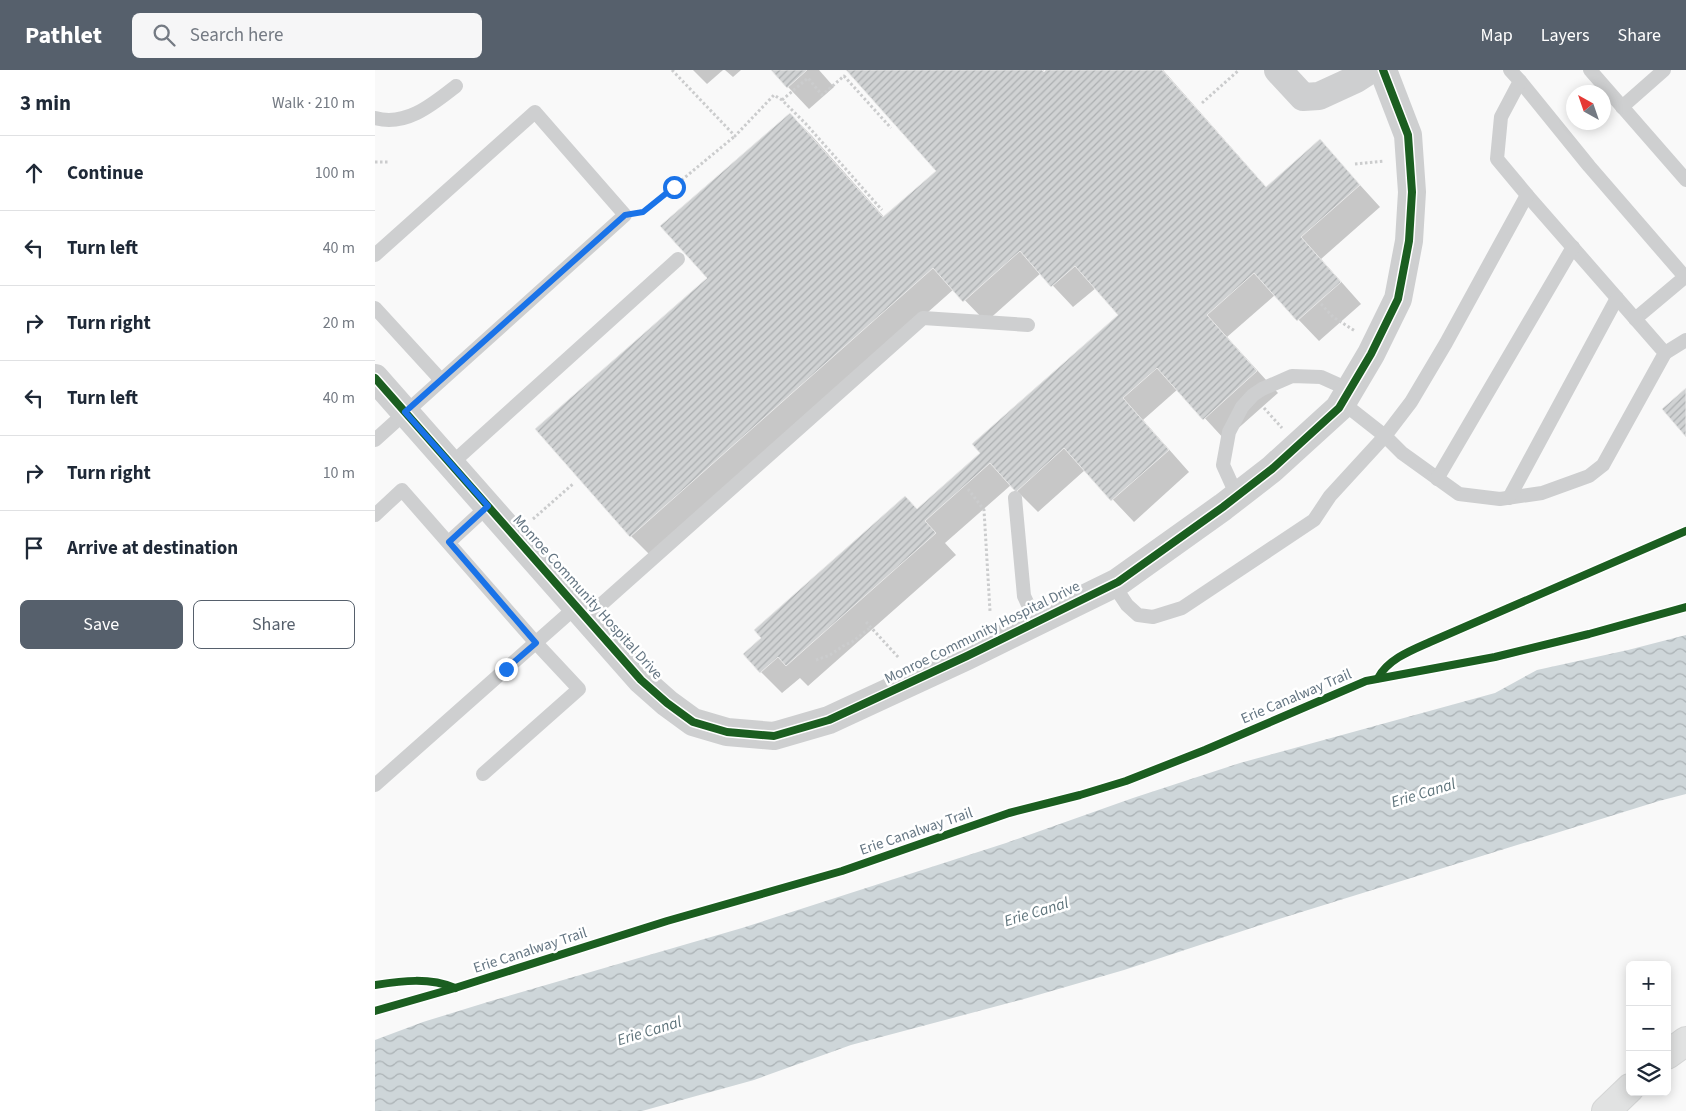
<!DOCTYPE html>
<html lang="en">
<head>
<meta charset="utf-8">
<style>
	:root { --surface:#fff; --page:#f6f6f7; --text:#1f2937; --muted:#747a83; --line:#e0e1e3; --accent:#56606c }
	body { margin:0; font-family:"Source Sans 3",sans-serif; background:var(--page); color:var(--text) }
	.controls { position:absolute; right:15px; bottom:15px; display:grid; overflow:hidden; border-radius:8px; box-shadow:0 2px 12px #0003 }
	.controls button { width:45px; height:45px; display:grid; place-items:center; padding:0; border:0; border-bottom:1px solid var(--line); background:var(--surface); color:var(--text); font:25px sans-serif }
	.compass { position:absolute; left:1191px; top:15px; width:45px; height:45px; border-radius:50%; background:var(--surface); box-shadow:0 2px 12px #0003; rotate:320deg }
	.stop { position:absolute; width:15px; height:15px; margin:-11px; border:4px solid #1a73e8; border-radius:50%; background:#fff }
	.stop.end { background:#1a73e8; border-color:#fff; box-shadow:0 1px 5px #0008 }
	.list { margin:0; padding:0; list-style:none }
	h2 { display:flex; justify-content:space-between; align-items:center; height:65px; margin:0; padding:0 20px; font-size:21px }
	h2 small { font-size:16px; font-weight:400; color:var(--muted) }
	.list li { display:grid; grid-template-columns:32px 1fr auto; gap:15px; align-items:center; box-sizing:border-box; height:75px; padding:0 20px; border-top:1px solid var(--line) }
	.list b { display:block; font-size:19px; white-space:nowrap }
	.list em { font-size:16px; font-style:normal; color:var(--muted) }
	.actions { display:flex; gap:10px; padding:15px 20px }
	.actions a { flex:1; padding:11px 0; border:1px solid var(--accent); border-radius:8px; text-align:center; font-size:18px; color:var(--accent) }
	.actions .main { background:var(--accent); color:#fff }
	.icon { flex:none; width:28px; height:28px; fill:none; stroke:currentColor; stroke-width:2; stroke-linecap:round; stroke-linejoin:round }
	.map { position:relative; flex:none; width:1311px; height:1041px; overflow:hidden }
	header { display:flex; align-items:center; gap:30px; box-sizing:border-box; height:70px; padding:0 25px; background:var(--accent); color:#fff }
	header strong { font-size:24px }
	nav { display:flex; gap:28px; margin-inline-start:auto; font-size:18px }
	.search { width:350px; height:45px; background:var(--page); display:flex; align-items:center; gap:12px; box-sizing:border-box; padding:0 18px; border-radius:8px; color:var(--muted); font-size:19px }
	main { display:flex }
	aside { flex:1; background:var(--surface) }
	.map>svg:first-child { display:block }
</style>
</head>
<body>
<header>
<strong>Pathlet</strong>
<div class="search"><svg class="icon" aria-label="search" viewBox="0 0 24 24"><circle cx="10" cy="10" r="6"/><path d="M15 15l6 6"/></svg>Search here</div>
<nav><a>Map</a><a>Layers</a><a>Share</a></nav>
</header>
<main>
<aside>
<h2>3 min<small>Walk · 210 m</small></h2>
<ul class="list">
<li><svg class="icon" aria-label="ahead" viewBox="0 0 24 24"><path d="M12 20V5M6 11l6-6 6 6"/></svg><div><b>Continue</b></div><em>100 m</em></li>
<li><svg class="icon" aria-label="left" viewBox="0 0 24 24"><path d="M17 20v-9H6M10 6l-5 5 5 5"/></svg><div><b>Turn left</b></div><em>40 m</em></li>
<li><svg class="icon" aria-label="right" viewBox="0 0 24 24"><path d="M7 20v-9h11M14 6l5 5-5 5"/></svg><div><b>Turn right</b></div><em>20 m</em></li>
<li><svg class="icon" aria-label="left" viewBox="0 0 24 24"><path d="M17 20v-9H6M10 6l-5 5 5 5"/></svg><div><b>Turn left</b></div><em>40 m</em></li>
<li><svg class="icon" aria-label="right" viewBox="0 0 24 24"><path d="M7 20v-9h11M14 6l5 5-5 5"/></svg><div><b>Turn right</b></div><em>10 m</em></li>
<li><svg class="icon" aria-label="arrive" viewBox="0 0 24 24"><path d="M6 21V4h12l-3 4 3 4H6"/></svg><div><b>Arrive at destination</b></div></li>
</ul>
<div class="actions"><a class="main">Save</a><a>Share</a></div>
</aside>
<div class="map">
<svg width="1311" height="1041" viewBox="0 0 1311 1041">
	<defs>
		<pattern id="water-waves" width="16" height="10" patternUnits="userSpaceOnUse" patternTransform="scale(1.25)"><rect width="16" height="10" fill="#ced6d9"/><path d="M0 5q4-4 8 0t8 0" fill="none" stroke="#abb2b5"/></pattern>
		<pattern id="building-hatch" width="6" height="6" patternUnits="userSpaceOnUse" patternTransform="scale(1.25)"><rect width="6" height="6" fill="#d0d2d3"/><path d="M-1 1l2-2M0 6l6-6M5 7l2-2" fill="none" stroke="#acafb1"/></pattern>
	</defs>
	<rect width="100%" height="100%" fill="#f9f9f9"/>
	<polygon fill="url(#water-waves)" points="1311,565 1311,724 1284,731 904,849 749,900 649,929 476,975 379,1010 267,1041 0,1041 0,970 48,952 116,931 367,858 631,773 758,728 865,693 1120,623 1162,600 1253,580"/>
	<g fill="#0003">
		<polygon points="318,0 348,0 332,14"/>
		<polygon points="350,0 366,0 358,7"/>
		<polygon points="397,0 444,0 459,17 434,39"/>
		<polygon points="472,0 668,0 670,3 673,0 788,0 892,118 945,71 1005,137 946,189 986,234 944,271 900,225 852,267 903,323 850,370 803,319 768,350 814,402 759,452 710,400 663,442 636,415 570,473 581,485 433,616 425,608 407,623 386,602 542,440 607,383 744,245 721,218 698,237 666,203 611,252 579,219 277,487 256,466 333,208 415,44 437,66 510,148 562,101"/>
	</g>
	<g fill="url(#building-hatch)" stroke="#e8e8e8">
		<polygon points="396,0 432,0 412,18"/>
		<polygon points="471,0 667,0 669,2 671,0 787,0 891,117 945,69 985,115 926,167 966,212 922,251 879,203 832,245 882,301 828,350 782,298 748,328 794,380 736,431 689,378 641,422 615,393 550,451 561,463 411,596 403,587 385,603 368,584 386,568 379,560 530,426 542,439 605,383 597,374 743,245 700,196 676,217 645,181 588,232 558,198 255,467 160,359 332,208 285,156 415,43 508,147 561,101"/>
		<polygon points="1311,318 1311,367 1287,339"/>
	</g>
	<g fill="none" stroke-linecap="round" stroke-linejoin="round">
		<g stroke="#d5d6d6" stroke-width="30">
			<g id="motorway">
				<polyline points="1292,985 1311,971"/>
				<polyline points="1231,1041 1255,1018"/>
			</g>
		</g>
		<g stroke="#cbcccd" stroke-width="3" stroke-dasharray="2.5 2.5" stroke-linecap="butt">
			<polyline points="297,0 360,66 399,25 407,30 431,54 507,140"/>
			<polyline points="407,30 433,8 447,25 469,6 516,58"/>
			<polyline points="827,33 864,0"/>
			<polyline points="0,92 13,92"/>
			<polyline points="980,94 1009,91"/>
			<polyline points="268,142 360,66"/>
			<polyline points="946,234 958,247 980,261"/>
			<polyline points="889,338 907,358"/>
			<polyline points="593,419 609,440 615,541"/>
			<polyline points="158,449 199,413"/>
			<polyline points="491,552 524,588"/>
			<polyline points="441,590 455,585 468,576 477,572 496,557"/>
		</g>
		<g stroke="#cecfd0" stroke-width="14">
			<polyline points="1215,0 1311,110"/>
			<polyline points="1145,11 1214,96 1310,207"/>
			<polyline points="1247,37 1289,0"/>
			<path d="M 0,48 C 31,57 58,34 81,16"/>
			<polyline points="0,185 160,42 250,145 0,370"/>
			<polyline points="0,238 66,310"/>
			<polyline points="1260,249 1311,206"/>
			<polyline points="1290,283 1311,270"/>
			<polyline points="968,333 1010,366 1027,383 1084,424 1125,429 1167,423 1214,406 1228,395 1290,283 1152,125"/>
			<polyline points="76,394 303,189"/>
			<polyline points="1062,409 1198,177"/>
			<polyline points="862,426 848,395 854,362 867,337 878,325 887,319 917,306 946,307 975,320"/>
			<polyline points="640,428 649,526 661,552"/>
			<polyline points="1134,428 1242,228"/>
			<polyline points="0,445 27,420 161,573 204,619 108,704"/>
			<polyline points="74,472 113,436"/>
			<polyline points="738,514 752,535 763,545 778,547 807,538 939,450 955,426 1010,366 1036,332 1071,273 1152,125 1122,89 1126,47 1145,11 1135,0"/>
			<polyline points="211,548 548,248 653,255"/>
			<polyline points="0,715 201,537"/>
		</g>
		<g stroke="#cecfd0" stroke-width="28">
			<polyline points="903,0 928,27 944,26 981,9 995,0"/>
			<polyline points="0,308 266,610 292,633 318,652 352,662 399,666 454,650 592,586 743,512 848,437 897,399 964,338 996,284 1023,229 1034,171 1037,122 1033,65 1008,0"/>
		</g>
		<use href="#motorway" stroke="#e1e2e2" stroke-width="28"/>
		<g stroke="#fff" stroke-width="11">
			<g id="cycleway">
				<polyline points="0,308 266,610 292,633 318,652 352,662 399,666 454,650 592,586 743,512 848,437 897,399 964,338 996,284 1023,229 1034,171 1037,122 1033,65 1008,0"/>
				<path d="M 1003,608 C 1013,589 1037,580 1055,572 L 1311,461"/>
				<path d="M 0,915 C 27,911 54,907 80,918"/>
				<polyline points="0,941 80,918 292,851 467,801 634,743 705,725 751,711 830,680 991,611 1120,587 1214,564 1311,537"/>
			</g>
		</g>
		<use href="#cycleway" stroke="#1b5e20" stroke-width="8"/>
	</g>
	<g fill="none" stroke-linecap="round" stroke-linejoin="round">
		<polyline stroke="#1a73e8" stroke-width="6" points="131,599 161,573 74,472 113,436 30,342 250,145 268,142 299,117"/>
	</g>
	<g text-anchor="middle" stroke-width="5" stroke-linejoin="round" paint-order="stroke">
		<g font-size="15" fill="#657683" stroke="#fff">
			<text transform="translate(213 527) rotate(48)" y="5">Monroe Community Hospital Drive</text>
			<text transform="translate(607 562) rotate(-26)" y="5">Monroe Community Hospital Drive</text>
			<text transform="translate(921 626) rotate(-23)" y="5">Erie Canalway Trail</text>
			<text transform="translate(541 761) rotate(-19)" y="5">Erie Canalway Trail</text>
			<text transform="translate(155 880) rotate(-18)" y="5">Erie Canalway Trail</text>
		</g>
		<g font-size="16" font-style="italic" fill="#60757c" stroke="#fff">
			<text transform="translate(1048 722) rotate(-17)" y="6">Erie Canal</text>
			<text transform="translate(661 841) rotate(-17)" y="6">Erie Canal</text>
			<text transform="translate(274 960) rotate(-17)" y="6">Erie Canal</text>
		</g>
	</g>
</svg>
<div class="controls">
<button>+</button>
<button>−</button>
<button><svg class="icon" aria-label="layers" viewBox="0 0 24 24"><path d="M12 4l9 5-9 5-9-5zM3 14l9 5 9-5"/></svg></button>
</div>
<svg class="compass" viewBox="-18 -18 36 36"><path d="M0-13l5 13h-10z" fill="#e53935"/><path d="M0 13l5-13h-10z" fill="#747a83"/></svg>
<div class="stop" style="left:299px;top:117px"></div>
<div class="stop end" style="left:131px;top:599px"></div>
</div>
</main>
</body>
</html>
